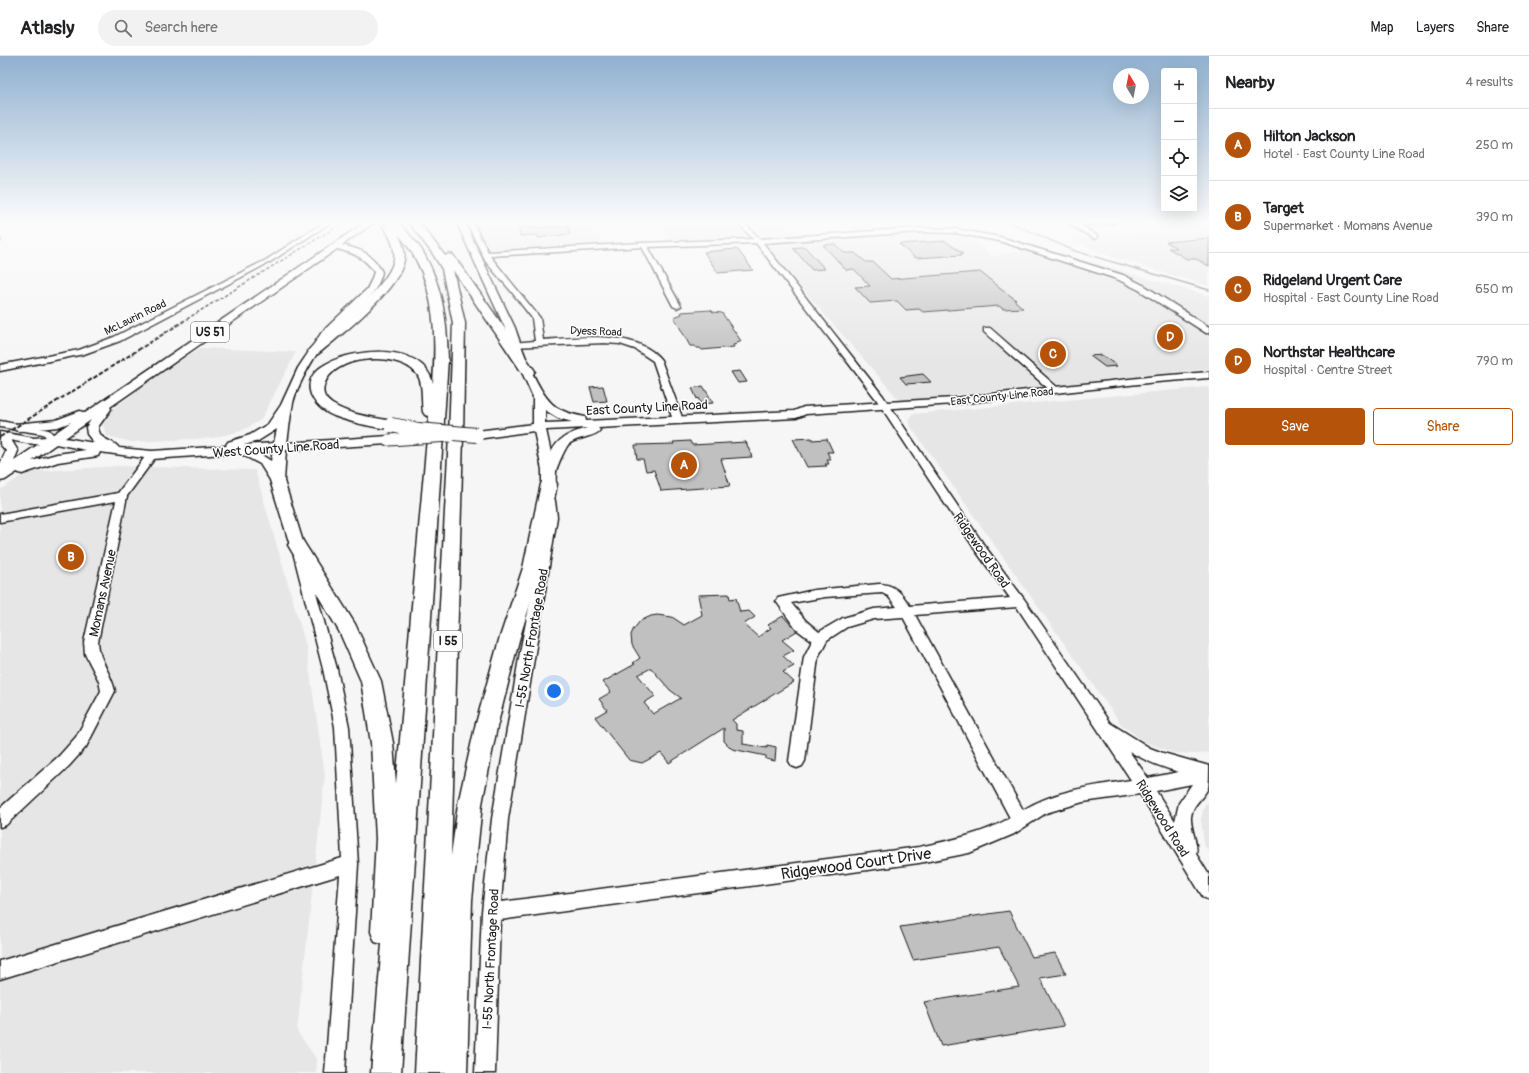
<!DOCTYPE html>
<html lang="en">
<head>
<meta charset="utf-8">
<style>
	:root { --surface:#fff; --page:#f2f2f2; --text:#202124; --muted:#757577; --line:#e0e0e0; --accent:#b45309 }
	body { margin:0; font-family:Pangolin,sans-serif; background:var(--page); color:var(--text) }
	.controls { position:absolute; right:12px; top:12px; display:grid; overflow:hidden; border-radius:4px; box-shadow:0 4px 16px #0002 }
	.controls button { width:36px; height:36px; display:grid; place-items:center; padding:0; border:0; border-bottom:1px solid var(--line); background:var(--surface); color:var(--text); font:20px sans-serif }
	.compass { position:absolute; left:1113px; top:12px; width:36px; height:36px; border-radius:50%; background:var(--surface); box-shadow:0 4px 16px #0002; rotate:350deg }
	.you { position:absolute; left:554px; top:635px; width:14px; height:14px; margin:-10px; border:3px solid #fff; border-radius:50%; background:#1a73e8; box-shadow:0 0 0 6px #1a73e833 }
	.badge { display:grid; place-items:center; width:26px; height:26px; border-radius:50%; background:var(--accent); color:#fff; font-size:13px; font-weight:700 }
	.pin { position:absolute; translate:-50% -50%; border:2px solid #fff; box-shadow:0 1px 4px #0006 }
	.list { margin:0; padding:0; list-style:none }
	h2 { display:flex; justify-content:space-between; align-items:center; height:52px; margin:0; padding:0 16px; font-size:17px }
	h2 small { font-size:13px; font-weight:400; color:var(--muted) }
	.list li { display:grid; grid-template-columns:26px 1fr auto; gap:12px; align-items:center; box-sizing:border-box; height:72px; padding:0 16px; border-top:1px solid var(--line) }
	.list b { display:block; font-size:15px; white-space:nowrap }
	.list p { margin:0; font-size:13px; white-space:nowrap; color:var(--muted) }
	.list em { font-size:13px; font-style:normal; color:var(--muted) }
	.actions { display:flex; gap:8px; padding:12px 16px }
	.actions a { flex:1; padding:9px 0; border:1px solid var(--accent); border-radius:4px; text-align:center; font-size:14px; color:var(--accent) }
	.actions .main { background:var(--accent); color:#fff }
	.icon { flex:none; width:22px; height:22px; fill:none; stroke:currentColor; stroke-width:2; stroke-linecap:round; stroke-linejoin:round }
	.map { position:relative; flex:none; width:1209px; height:1017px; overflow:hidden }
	header { display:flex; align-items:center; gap:24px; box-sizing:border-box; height:56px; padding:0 20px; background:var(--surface); border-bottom:1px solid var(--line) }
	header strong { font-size:19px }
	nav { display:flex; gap:22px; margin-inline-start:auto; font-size:14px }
	.search { width:280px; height:36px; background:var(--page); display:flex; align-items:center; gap:10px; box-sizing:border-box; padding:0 14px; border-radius:22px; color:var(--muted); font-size:15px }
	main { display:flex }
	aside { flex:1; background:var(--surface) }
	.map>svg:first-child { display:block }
</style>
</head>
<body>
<header>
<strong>Atlasly</strong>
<div class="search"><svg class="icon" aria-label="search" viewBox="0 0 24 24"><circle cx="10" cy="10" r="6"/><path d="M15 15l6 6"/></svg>Search here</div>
<nav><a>Map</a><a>Layers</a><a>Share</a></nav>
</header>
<main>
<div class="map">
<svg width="1209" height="1017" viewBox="0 0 1209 1017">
	<rect width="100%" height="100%" fill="#f6f6f6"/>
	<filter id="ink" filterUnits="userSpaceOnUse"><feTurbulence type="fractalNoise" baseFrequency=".025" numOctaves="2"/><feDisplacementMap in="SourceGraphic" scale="8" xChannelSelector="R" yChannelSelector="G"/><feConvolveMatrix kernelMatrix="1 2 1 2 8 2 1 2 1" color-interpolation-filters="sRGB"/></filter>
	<g filter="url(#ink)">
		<g fill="#e6e6e6">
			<polygon points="472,165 592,165 602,189 492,196 486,192"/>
			<polygon points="658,165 733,165 746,182 670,186"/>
			<polygon points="744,165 791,165 795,169 789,170 795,177 801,179 761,182"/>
			<polygon points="847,165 867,165 878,174 858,176"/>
			<polygon points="1209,173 1209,230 1112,201 1068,183"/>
			<polygon points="909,176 934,176 962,178 992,200 1042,192 1209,240 1209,313 900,345 793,222 768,190 772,186"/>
			<polygon points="200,292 296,296 261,364 241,375 212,382 132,386 107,380 102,368 110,355 157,319"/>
			<polygon points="1209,331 1209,696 1199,698 1174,697 1143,685 1121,668 911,371 908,364 912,358"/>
			<polygon points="118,410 255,414 306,590 325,719 297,975 317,1004 316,1017 0,1017 0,434 27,416"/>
			<polygon points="1209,747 1209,796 1204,789 1201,763 1205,748"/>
		</g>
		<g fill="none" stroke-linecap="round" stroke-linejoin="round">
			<g stroke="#727272" stroke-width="1.5">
				<polyline points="1006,165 1075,195 1209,234"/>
				<polyline points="0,182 2,184 0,187"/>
			</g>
		</g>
		<g fill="#c0c0c0" stroke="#1c1c1c" fill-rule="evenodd">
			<polygon points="534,170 534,172 568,170 570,178 538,182 538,179 520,180 519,173 523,172 523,171"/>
			<polygon points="1209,182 1209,210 1196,203 1187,203 1168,192 1177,192 1166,186"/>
			<polygon points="945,185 963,197 961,197 962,199 917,202 914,201 899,188"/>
			<polygon points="835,188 844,197 855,197 866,206 873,206 891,223 980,216 1016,244 1014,244 1023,252 1003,253 999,250 923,256 919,253 906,254 897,245 870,247 855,231 870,230 854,213 846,214 823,189"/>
			<polygon points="800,191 805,191 825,213 812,214 793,192"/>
			<polygon points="735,193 738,194 753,214 718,217 704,196"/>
			<polygon points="711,254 713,256 722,257 741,285 736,286 737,288 733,289 734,291 702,294 700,292 696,292 695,290 690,290 674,261 682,258 681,256"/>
			<polygon points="1102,299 1117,310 1105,311 1090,300"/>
			<polygon points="740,315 747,326 738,327 731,316"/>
			<polygon points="923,318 931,326 906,328 900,321"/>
			<polygon points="603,330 607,345 594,346 590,331"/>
			<polygon points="703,330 708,338 713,347 701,348 698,342 697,343 692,332"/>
			<polygon points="812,382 812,384 827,383 833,396 827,396 831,404 827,404 829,408 825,408 827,410 807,411 793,383"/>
			<polygon points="690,385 692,389 746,386 752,401 721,403 730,430 661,435 654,414 646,415 643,403 637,403 635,389 674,388 673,386"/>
			<path d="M 729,538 L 730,543 L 736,542 L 740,556 L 749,555 L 755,561 L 744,568 L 758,581 L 771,572 L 768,569 L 783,560 L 797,575 L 782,584 L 794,594 L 783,600 L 794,610 L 783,616 L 794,626 L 732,664 L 736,668 L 736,674 L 743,675 L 743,688 L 767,692 L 767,689 L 776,691 L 775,705 L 766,703 L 766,700 L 732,693 L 724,685 L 724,672 L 669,707 L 661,697 L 642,707 L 629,704 L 595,661 L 607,654 L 599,643 L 611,636 L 603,626 L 635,608 L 633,607 L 640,602 L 632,589 L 631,579 L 633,574 L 640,565 L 651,560 L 657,559 L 672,561 L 684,569 L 702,559 L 698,539 ZM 651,612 L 670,634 L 681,642 L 653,658 L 644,647 L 655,640 L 638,619 Z"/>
			<polygon points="1009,855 1032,901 1055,897 1066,918 1040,922 1064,970 941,990 924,946 1019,931 999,891 913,904 900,871"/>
		</g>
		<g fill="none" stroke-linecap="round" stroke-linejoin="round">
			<g stroke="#1c1c1c" stroke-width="3">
				<g id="minor">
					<polygon points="326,165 333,165 270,206 120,285 84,298 0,315 0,309 79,294 114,281 266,204"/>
					<path d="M 466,165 L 472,165 L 488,196 L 641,187 L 753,183 L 736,165 L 742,165 L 760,183 L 918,172 L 955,173 L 1000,181 L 1123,219 L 1145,230 L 1209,271 L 1209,277 L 1206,277 L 1139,234 L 1117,223 L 999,185 L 955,177 L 918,176 L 763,187 L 883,340 L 984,489 L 1024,543 L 1110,667 L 1150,692 L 1163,697 L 1209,710 C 1209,716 1209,727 1208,732 C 1203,743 1192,748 1191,761 C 1190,772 1199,790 1196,798 L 1209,819 L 1209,844 L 1203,841 L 1140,738 L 1083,746 L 1046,757 L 1014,778 L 969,797 L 919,807 L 500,864 L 495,1017 L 475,1017 L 482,856 L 492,763 L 520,596 L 540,497 L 545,461 L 545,445 L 546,442 L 554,442 L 555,445 L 557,461 L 508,763 L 501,846 L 919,791 C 951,784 981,779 1010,762 L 903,561 L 874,563 L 847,571 L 827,584 L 818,601 L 805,705 L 802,710 L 797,712 L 792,710 L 789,705 L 804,601 L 812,585 L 796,573 L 776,545 L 778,542 L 814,534 L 879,528 C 895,528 902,538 910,550 L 1010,542 L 976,495 L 876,343 L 756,187 L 648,191 L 681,250 L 677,252 L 673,250 L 642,191 L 490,200 L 540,262 L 543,284 C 577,282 637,273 661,304 L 683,364 L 678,367 L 673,364 L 653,305 L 635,293 L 620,288 L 604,287 L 512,291 L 511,289 L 512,287 L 535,285 L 532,262 L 511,235 L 486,206 ZM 882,537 L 888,540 L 897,551 L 874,553 L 843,562 L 819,576 L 806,565 L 791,547 L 825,541 ZM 1017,551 L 1131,724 C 1094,730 1056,734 1023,754 L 915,559 ZM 1129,695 C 1145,705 1161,711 1179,716 L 1148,722 ZM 1192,728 L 1179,747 L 1175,765 L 1156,735 Z"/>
					<polygon points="1069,165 1075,166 1117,165 1114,167 1081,169 1097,180 1098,181 1095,183 1071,169 1068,166"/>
					<polygon points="984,272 990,272 1058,332 1060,334 1058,336 1052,336 984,276"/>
					<path d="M 0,365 L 49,374 L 59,384 C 50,394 12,384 0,382 L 0,376 L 34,382 L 46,381 L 43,378 L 0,371 Z"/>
					<path d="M 152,396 L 157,399 L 127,440 L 98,586 C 99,605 111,617 115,635 L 86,691 L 69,710 L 6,769 L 0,771 L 0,752 L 59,700 L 76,681 L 101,635 L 99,625 L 85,598 L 84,586 L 116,445 L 0,466 L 0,458 L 118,437 L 148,397 Z"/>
					<polygon points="300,496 304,497 306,500 337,613 349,671 358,808 345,1017 325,1017 340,819 0,923 0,905 342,802 335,671 323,613 294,500 296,497"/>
				</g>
			</g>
			<g stroke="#1c1c1c" stroke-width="3">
				<g id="major">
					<path d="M 367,165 L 376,165 L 342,189 C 362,194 372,197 382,216 C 376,245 347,259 329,281 C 317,295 297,329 293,347 C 290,360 289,374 287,387 L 389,380 L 393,381 L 395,384 L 393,387 L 389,388 L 286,394 L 284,425 L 304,489 L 302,493 L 297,494 L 292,493 L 290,489 L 270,424 L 260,408 L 239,397 L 152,403 L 100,396 L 98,400 L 58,406 L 22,418 L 17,416 L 5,424 L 0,425 L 0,408 L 6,395 L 0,388 L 0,380 L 10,382 L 18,395 L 14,405 L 71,366 L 58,371 L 19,375 L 15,374 L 13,371 L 15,368 L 56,364 L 80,355 L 85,357 ZM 337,193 C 353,197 365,201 374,216 L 371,225 L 367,233 L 322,276 L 298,312 L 281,349 L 268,368 L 250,379 L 228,386 L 226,389 L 227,390 L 152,395 L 119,392 C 112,382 100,387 98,371 L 111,353 L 110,351 ZM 91,364 L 86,371 L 87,378 L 94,387 L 65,382 ZM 277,373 L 274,387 L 244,389 L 258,385 ZM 56,388 L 86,394 L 57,398 L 32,405 ZM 273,395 L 271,405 L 257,396 Z"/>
					<path d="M 456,165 L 464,165 L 515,272 C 522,293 538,339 556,351 C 565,357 575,359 585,361 L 586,365 L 794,355 L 804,351 L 954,342 L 1157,320 L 1209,316 L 1209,322 L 1157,326 L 954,348 L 806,358 L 796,362 L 598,372 L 600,374 C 596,381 577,381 569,388 C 566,390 556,412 556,416 C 555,421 557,426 554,431 L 549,432 L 544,431 L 542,428 L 542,414 L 534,375 L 477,383 L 473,382 L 471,379 L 473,376 L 477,375 L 533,368 L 533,341 L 510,289 L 505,272 ZM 545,354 L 558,362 L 572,366 L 545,367 ZM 587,372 C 571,377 558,381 551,397 L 546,374 Z"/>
				</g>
			</g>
			<g stroke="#1c1c1c" stroke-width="3">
				<g id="highway">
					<path d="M 387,165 L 397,165 C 405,174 414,183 421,193 C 442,227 447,263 448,303 L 401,1017 L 371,1017 L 382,888 L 375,886 L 371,876 L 376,783 L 371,687 L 361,625 L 339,575 L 288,489 L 291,485 L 297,483 L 303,485 L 355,568 L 381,625 L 393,687 L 396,728 L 429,360 L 425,359 L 423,356 C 421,345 424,326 416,317 C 397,295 332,299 324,330 C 322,338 325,343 332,348 C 351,360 375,361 396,366 L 398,369 L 396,372 C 384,375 347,365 334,360 C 309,349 298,323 326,308 C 355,292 422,286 433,327 C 437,273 435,219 398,178 C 402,186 406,195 404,204 C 399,234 342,278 318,298 L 310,298 L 308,295 C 313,288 322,282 328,277 C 347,261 388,229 394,204 C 396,192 390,180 383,170 L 385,168 L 389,167 Z"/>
					<polygon points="408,165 418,165 445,200 449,198 453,199 535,315 533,318 523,318 453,214 465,267 463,380 451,800 458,748 475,671 499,584 523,512 541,428 543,424 549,423 555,424 557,428 541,512 519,584 497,671 482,748 472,844 467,1017 415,1017 449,380 453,267 442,213 433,198"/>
				</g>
			</g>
			<use href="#minor" fill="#fff" fill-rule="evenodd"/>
			<use href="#major" fill="#fff" fill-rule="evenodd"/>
			<use href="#highway" fill="#fff" fill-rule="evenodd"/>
			<polyline stroke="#1c1c1c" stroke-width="1.5" stroke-dasharray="3.5 2" stroke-linecap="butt" points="182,266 346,165"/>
			<polyline stroke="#1c1c1c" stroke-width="2" stroke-dasharray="4.5 2" stroke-linecap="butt" points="0,381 184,265"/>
			<g stroke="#1c1c1c" stroke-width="13" stroke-linecap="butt">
				<polyline id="major-bridge" points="389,384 450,380"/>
			</g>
			<g stroke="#1c1c1c" stroke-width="16" stroke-linecap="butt">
				<polyline id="highway-bridge" points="391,369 418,374 477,379"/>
			</g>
			<use href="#major-bridge" stroke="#fff" stroke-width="11"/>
			<use href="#highway-bridge" stroke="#fff" stroke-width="14"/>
		</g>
	</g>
	<linearGradient id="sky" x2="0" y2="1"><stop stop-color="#90b1d0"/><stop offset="0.54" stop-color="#fbfbfb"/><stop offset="1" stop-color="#fbfbfb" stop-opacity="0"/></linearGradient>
	<rect width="1209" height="307" fill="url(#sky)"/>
	<g text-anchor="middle" stroke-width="3" stroke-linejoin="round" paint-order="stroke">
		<g font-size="11" fill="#1c1c1c" stroke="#fff">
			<text transform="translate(135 261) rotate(-26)" y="4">McLaurin Road</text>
			<text transform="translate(596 275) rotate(2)" y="4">Dyess Road</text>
			<text transform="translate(1002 340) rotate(-6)" y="4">East County Line Road</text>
		</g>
		<g fill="#fff" stroke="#606060" stroke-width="1">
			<rect x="191" y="266" width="38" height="20" rx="3"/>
			<rect x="434" y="575" width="28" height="20" rx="3"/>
		</g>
		<g font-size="12" font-weight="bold" fill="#1c1c1c">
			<text x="210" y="280">US 51</text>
			<text x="448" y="589">I 55</text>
		</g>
		<g font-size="13" fill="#1c1c1c" stroke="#fff">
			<text transform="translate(647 351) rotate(-3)" y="5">East County Line Road</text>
			<text transform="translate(276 392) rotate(-4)" y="5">West County Line Road</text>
			<text transform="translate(982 494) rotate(55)" y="5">Ridgewood Road</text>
			<text transform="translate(102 537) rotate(-78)" y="5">Momans Avenue</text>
			<text transform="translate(531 582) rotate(-80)" y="5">I-55 North Frontage Road</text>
			<text transform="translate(1163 762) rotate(58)" y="5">Ridgewood Road</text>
			<text transform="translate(490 903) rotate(-87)" y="5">I-55 North Frontage Road</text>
		</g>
		<g font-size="16" fill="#1c1c1c" stroke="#fff">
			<text transform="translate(856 807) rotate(-8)" y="6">Ridgewood Court Drive</text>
		</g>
	</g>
</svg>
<div class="controls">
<button>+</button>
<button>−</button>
<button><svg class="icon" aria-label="locate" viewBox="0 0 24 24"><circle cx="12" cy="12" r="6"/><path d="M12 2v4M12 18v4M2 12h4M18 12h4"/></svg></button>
<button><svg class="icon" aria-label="layers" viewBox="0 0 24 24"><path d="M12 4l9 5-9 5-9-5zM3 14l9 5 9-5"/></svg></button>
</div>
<svg class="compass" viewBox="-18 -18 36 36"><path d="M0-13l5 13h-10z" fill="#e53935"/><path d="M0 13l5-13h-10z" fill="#757577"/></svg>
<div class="you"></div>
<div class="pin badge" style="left:684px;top:409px">A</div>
<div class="pin badge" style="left:71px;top:501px">B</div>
<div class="pin badge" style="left:1053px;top:298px">C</div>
<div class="pin badge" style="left:1170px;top:281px">D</div>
</div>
<aside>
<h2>Nearby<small>4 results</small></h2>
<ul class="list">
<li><span class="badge">A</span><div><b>Hilton Jackson</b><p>Hotel · East County Line Road</p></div><em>250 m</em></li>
<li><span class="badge">B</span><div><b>Target</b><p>Supermarket · Momans Avenue</p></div><em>390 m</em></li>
<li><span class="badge">C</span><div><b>Ridgeland Urgent Care</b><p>Hospital · East County Line Road</p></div><em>650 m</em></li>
<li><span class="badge">D</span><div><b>Northstar Healthcare</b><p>Hospital · Centre Street</p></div><em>790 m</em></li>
</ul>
<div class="actions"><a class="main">Save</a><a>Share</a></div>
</aside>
</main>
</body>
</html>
